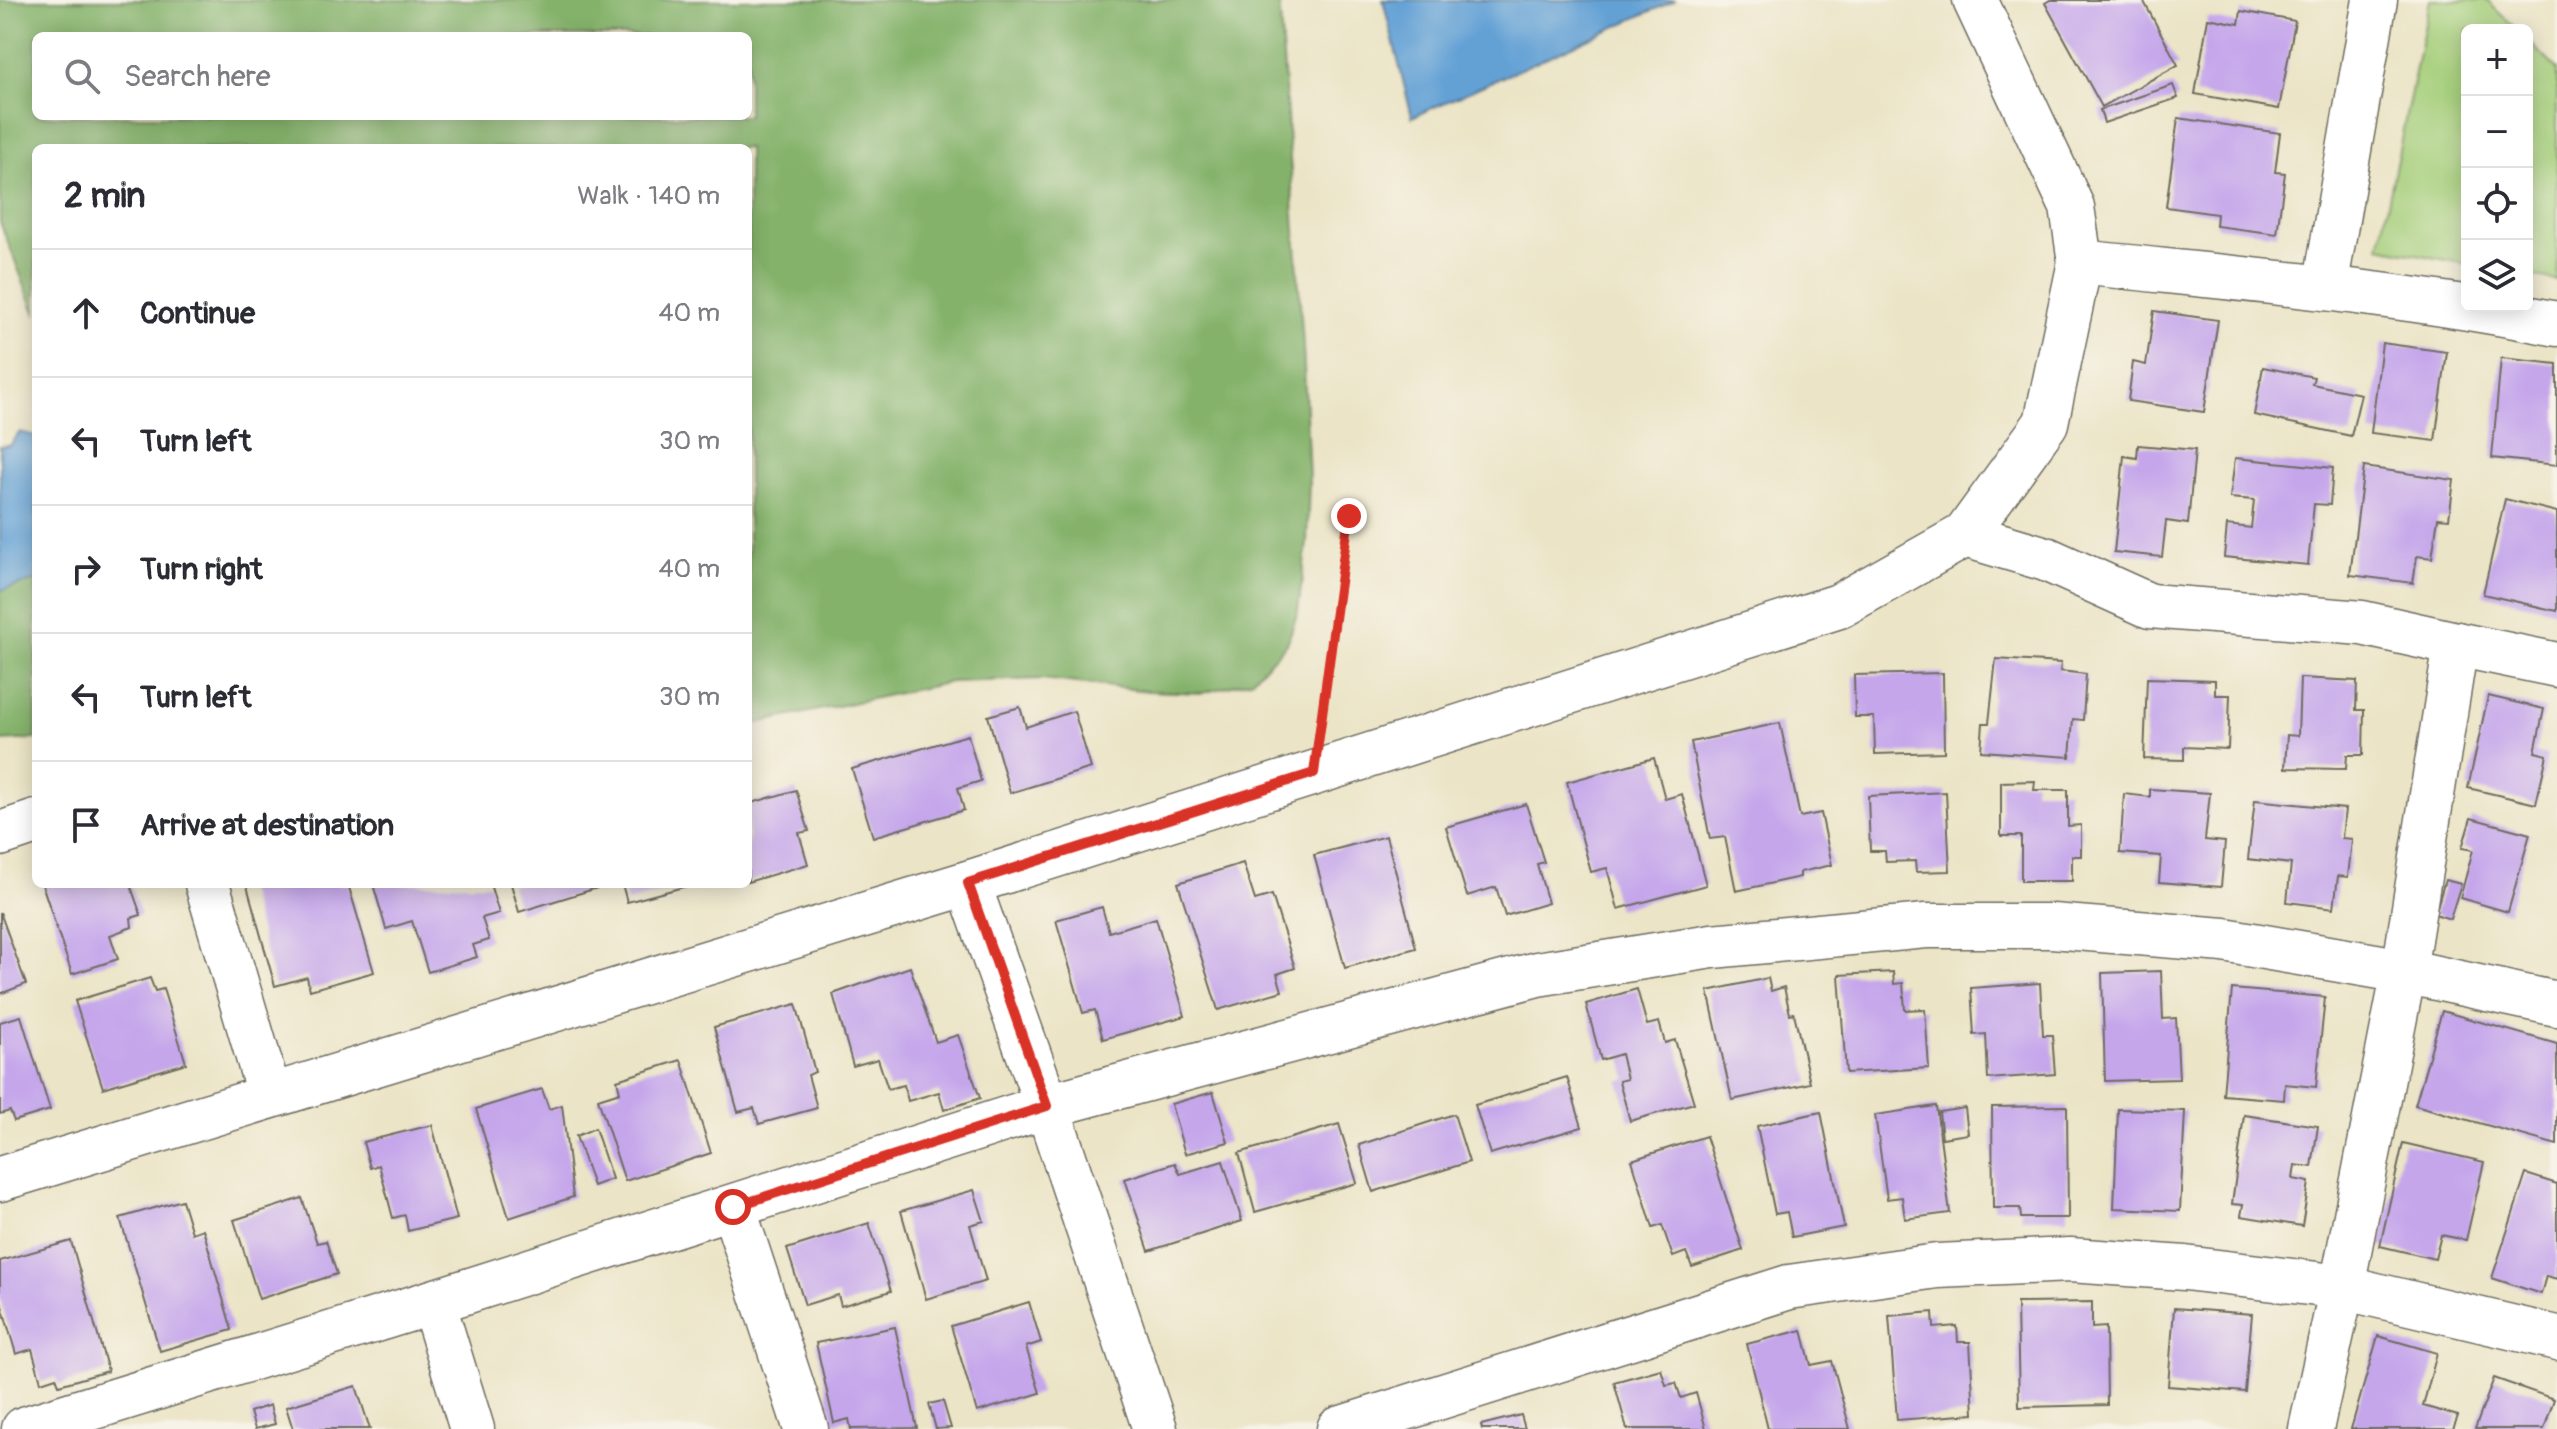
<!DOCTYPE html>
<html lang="en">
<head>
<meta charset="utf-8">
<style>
	:root { --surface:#fff; --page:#f2f2f3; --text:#2b2b33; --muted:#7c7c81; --line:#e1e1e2 }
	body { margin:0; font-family:Pangolin,sans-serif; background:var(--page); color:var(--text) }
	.controls { position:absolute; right:24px; top:24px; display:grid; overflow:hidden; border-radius:12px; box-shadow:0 4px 20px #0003 }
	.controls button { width:72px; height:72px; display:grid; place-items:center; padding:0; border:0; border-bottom:2px solid var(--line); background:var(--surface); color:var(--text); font:40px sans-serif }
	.stop { position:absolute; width:24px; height:24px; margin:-18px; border:6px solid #d93025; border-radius:50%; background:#fff }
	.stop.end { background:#d93025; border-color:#fff; box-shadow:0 2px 8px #0008 }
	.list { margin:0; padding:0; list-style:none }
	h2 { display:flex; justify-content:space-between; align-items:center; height:104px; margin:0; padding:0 32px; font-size:34px }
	h2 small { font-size:26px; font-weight:400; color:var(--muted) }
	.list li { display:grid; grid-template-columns:52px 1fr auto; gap:24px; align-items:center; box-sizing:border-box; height:128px; padding:0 32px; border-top:2px solid var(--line) }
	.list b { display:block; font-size:30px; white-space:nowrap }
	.list em { font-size:26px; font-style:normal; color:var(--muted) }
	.icon { flex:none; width:44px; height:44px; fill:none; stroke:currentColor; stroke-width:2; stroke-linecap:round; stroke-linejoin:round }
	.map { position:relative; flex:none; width:2557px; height:1429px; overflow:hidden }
	.search { position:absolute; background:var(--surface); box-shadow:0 4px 20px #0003; left:32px; top:32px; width:720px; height:88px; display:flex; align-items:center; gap:20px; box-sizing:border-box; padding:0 28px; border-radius:12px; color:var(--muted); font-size:30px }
	.panel { position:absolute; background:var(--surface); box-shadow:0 4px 20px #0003; left:32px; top:144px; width:720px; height:744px; border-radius:12px }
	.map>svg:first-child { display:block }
</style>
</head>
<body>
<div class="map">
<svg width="2557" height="1429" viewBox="0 0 2557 1429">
	<rect width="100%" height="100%" fill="#f7f3e8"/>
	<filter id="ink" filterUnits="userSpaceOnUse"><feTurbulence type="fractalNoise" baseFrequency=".0125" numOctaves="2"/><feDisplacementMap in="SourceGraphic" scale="16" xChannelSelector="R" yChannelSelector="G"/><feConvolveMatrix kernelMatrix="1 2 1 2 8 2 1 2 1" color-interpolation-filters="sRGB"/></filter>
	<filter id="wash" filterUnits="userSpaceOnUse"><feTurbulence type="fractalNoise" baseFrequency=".006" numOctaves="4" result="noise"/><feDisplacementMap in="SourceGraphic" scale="32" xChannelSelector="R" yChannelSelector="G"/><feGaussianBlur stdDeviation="1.8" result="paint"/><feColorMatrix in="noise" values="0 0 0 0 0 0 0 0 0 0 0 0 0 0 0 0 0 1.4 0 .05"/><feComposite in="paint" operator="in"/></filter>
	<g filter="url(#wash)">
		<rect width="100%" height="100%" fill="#ebe4c6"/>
		<g fill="#a6cf7b" stroke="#687d53" stroke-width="2">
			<polygon points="2430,0 2486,0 2517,30 2467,30 2467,264 2379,247"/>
			<polygon points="2527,40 2557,69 2557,281 2527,275"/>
		</g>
		<g fill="#84b26b" stroke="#586e4b" stroke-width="2" fill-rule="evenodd">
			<path d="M 0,0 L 1279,0 L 1303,345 L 1309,480 L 1307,542 L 1298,611 L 1287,644 L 1251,680 L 1203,693 L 1148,691 L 1042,679 L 951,682 L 748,725 L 748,148 L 36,148 L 36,315 L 0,222 ZM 36,36 L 748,36 L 748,116 L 36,116 Z"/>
			<polygon points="36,546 36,739 0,741 0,564"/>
		</g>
		<g fill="#64a1d5" stroke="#486680" stroke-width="2">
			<polygon points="1383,0 1676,0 1412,117"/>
			<polygon points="20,432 36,436 36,580 0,591 0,446 10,445"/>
		</g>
		<g id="blocks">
			<g fill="#c5a6eb">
				<polygon points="2050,0 2143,0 2178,65 2102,107 2045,3"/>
				<polygon points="2241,11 2295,21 2279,109 2195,94 2208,18 2239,24"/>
				<polygon points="2173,85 2178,98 2104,123 2100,110"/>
				<polygon points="2178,118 2280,133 2275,172 2285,173 2277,234 2216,226 2217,214 2166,207"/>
				<polygon points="2154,311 2218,320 2204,412 2128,401 2133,362 2146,365"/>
				<polygon points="2382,343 2447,352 2435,441 2371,433"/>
				<polygon points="2501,358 2557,364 2557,465 2492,458"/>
				<polygon points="2263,367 2314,377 2312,384 2361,394 2351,436 2254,415"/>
				<polygon points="2138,445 2195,450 2188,524 2166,521 2162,557 2114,552 2124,456 2137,458"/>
				<polygon points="2235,458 2333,468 2330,505 2314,504 2308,565 2224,557 2227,525 2251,528 2254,500 2230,498"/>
				<polygon points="2364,467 2454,480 2449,519 2438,518 2432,558 2417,556 2413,583 2350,575"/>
				<polygon points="2505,499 2557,512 2557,611 2483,594"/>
				<polygon points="1996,659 2061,663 2060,671 2086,674 2083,720 2073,719 2070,757 1981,751 1983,723 1989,723"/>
				<polygon points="1943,673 1944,752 1875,754 1874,717 1855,717 1854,675"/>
				<polygon points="2147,678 2215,680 2215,695 2230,695 2228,749 2184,747 2184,760 2144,759"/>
				<polygon points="2300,678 2357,681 2356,710 2364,710 2363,755 2347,755 2346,769 2285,768 2287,735 2298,736"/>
				<polygon points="2488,696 2544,709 2535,752 2547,755 2536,804 2468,788"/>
				<polygon points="1020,707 1026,727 1074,711 1091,768 1010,793 988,716"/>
				<polygon points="1780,723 1800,817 1821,813 1832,865 1800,872 1800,877 1736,891 1725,837 1710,839 1691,742"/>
				<polygon points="968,735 981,781 958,788 964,810 873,837 852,769"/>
				<polygon points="1654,758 1665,799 1682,794 1706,885 1618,909 1607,868 1591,872 1567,782"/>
				<polygon points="2035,781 2034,790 2068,790 2068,826 2081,825 2081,856 2072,856 2072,881 2021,881 2021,836 2001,836 2001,782"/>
				<polygon points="2150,789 2210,793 2205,840 2225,842 2221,887 2159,882 2161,856 2120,853 2124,794 2150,797"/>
				<polygon points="796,790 809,831 799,833 808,864 748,882 748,804"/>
				<polygon points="1946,792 1950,871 1916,872 1915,861 1886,862 1885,851 1870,851 1868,796"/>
				<polygon points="2255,800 2345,809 2342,838 2352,839 2348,877 2338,876 2334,908 2287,902 2291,864 2248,859"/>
				<polygon points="1526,804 1544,862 1537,864 1548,903 1505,916 1496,887 1467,896 1446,827"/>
				<polygon points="2471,818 2530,834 2508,912 2460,898 2473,850 2462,848"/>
				<polygon points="1386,836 1416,948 1345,968 1314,855"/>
				<polygon points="1243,863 1255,900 1272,895 1295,968 1277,974 1282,991 1218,1010 1178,883"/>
				<polygon points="2445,880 2461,884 2450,919 2435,914"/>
				<polygon points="42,884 130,884 141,915 131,918 132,927 110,935 118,959 72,974"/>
				<polygon points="254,884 348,884 374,972 310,990 307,977 275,986 247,886"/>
				<polygon points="373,884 490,884 499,913 482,918 489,940 473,945 477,957 428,972 412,921 386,929"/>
				<polygon points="511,884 607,884 607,885 519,912"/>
				<polygon points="622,884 691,884 691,885 627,902"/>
				<polygon points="1102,907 1109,932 1156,918 1185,1016 1103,1039 1095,1010 1083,1013 1056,920"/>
				<polygon points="0,912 26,984 0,994"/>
				<polygon points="910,967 936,1042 958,1035 980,1098 944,1110 939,1092 908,1101 904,1085 888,1089 878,1059 853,1066 833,994"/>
				<polygon points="2161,971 2163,1019 2176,1018 2179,1079 2105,1081 2102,973"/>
				<polygon points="1893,972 1894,984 1903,983 1905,1010 1925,1009 1929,1068 1846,1073 1839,975"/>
				<polygon points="150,978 155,991 163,989 186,1063 103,1088 75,1001"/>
				<polygon points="1768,978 1771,991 1784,987 1790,1014 1794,1013 1810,1083 1732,1100 1708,991"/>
				<polygon points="2040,983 2043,1035 2052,1035 2055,1074 1988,1079 1986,1034 1974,1035 1971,988"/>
				<polygon points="1637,989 1647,1025 1659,1022 1665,1043 1675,1040 1694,1103 1630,1121 1619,1081 1627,1079 1621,1054 1601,1060 1586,1004"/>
				<polygon points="2232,989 2325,997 2316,1087 2285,1084 2284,1100 2223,1095"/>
				<polygon points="796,1004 815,1072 808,1075 817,1108 759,1124 754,1108 738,1112 714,1027"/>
				<polygon points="2442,1011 2557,1044 2557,1145 2415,1105"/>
				<polygon points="21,1016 50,1110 14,1121 10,1111 0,1114 0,1022"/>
				<polygon points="681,1060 711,1153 625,1181 598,1099 620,1092 617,1080"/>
				<polygon points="1567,1077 1582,1127 1490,1154 1475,1105"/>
				<polygon points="542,1089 549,1109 562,1105 573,1197 509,1218 476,1109"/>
				<polygon points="1213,1092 1228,1142 1185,1154 1171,1104"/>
				<polygon points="1936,1106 1950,1213 1905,1219 1902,1197 1887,1199 1875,1115"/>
				<polygon points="2067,1106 2068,1218 2021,1218 2020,1208 1993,1208 1992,1107"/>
				<polygon points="1965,1108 1968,1134 1942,1138 1939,1112"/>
				<polygon points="2118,1109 2185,1111 2180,1211 2114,1208"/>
				<polygon points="1821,1112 1844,1227 1792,1237 1787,1212 1775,1214 1757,1126"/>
				<polygon points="1454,1114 1469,1162 1373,1192 1359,1145"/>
				<polygon points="2244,1115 2318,1126 2312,1167 2295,1165 2293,1179 2309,1182 2302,1226 2241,1216 2243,1205 2232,1204"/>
				<polygon points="1339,1124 1357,1183 1255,1212 1239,1153"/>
				<polygon points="432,1125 457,1219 408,1231 405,1215 393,1218 379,1165 370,1168 363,1142"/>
				<polygon points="595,1128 612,1179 593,1186 576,1136"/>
				<polygon points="1706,1136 1743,1250 1692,1267 1686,1252 1673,1257 1662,1225 1653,1228 1632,1160"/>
				<polygon points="2403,1143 2484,1162 2466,1240 2441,1235 2435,1259 2380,1246"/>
				<polygon points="1223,1161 1242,1221 1149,1251 1125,1179 1175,1163 1180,1174"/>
				<polygon points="2526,1174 2557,1184 2557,1279 2546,1276 2541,1294 2492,1278"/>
				<polygon points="974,1190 984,1221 970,1225 986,1281 926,1299 901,1211"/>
				<polygon points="302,1198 317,1243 326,1241 337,1274 259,1299 234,1220"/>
				<polygon points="182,1200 192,1233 203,1229 232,1330 160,1351 120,1218"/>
				<polygon points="869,1223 891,1291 841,1306 838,1295 805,1305 787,1249"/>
				<polygon points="71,1241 108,1371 59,1385 56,1377 41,1382 32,1349 16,1354 0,1299 0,1261"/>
				<polygon points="1029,1302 1041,1342 1026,1347 1040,1393 977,1412 951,1326"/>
				<polygon points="2092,1302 2092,1328 2106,1327 2107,1405 2019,1407 2017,1303"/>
				<polygon points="2174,1308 2252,1314 2245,1392 2168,1386"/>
				<polygon points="1933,1312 1934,1328 1957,1326 1958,1342 1970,1342 1974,1414 1897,1420 1889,1316"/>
				<polygon points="895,1327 917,1428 851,1429 849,1419 834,1423 816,1343"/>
				<polygon points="1802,1330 1811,1365 1832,1361 1850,1429 1768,1429 1747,1344"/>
				<polygon points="2378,1336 2437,1353 2423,1406 2458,1416 2453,1429 2351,1429"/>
				<polygon points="1661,1369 1666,1385 1676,1383 1681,1398 1696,1393 1706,1429 1627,1429 1614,1382"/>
				<polygon points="2494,1378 2554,1399 2544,1429 2475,1429"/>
				<polygon points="356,1386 370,1429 293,1429 286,1407"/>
				<polygon points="943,1401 951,1428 936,1429 929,1404"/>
				<polygon points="270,1405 275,1424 255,1429 250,1412"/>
				<polygon points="1521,1415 1525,1429 1482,1429 1481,1425"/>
			</g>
		</g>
	</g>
	<g filter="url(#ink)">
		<use href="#blocks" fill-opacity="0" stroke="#6e6c61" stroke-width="2"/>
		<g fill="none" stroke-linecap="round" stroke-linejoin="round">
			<g stroke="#6e6c61" stroke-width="47">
				<g id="minor">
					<path d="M 2080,262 C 2239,279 2400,292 2557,324"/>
					<polyline points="2325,288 2375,0"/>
					<polyline points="1965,535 2046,559 2150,606 2362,623 2456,644 2404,971 2342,1287 2311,1429"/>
					<polyline points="2456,644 2557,665"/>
					<polyline points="0,834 36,822"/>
					<polyline points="968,883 1047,1106 1155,1429"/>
					<polyline points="207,884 269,1094"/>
					<polyline points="0,1179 968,883 1839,606 1965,535 2046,423 2080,262 2072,207 1975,0"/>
					<polyline points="733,1207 806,1429"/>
					<polyline points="24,1429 433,1302"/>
					<polyline points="472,1429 433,1302 1047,1106 1537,974 1712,946 1926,926 2052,926 2224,940 2404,971 2557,1004"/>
					<polyline points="1339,1429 1789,1287 1937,1266 2070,1260 2185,1268 2342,1287 2557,1338"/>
				</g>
			</g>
			<polyline stroke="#6e6c61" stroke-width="5" stroke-dasharray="6 6" stroke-linecap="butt" points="1322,713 1349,516"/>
			<use href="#minor" stroke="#fff" stroke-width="44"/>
		</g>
	</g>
	<g fill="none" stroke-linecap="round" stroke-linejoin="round" filter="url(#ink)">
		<polyline stroke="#d93025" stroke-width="10" points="733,1207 1047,1106 968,883 1314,773 1349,516"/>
	</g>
</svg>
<div class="controls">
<button>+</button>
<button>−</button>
<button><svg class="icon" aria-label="locate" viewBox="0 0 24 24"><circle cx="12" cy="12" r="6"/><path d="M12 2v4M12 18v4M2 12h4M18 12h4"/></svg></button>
<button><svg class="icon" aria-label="layers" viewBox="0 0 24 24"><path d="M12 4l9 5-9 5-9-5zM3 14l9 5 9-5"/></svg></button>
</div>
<div class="stop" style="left:733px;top:1207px"></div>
<div class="stop end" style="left:1349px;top:516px"></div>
<div class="search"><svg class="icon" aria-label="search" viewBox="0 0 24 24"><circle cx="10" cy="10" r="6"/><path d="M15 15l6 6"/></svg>Search here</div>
<section class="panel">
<h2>2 min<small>Walk · 140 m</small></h2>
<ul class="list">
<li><svg class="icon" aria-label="ahead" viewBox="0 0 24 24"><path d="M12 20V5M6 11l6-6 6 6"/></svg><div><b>Continue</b></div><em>40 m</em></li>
<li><svg class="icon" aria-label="left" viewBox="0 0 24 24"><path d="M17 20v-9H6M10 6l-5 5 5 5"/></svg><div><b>Turn left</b></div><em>30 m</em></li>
<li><svg class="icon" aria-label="right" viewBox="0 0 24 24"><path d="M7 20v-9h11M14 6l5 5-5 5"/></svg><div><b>Turn right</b></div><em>40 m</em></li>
<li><svg class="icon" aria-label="left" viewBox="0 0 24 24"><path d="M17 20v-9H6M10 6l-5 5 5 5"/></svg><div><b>Turn left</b></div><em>30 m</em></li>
<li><svg class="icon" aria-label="arrive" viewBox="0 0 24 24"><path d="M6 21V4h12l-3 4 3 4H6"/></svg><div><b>Arrive at destination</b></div></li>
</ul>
</section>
</div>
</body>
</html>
